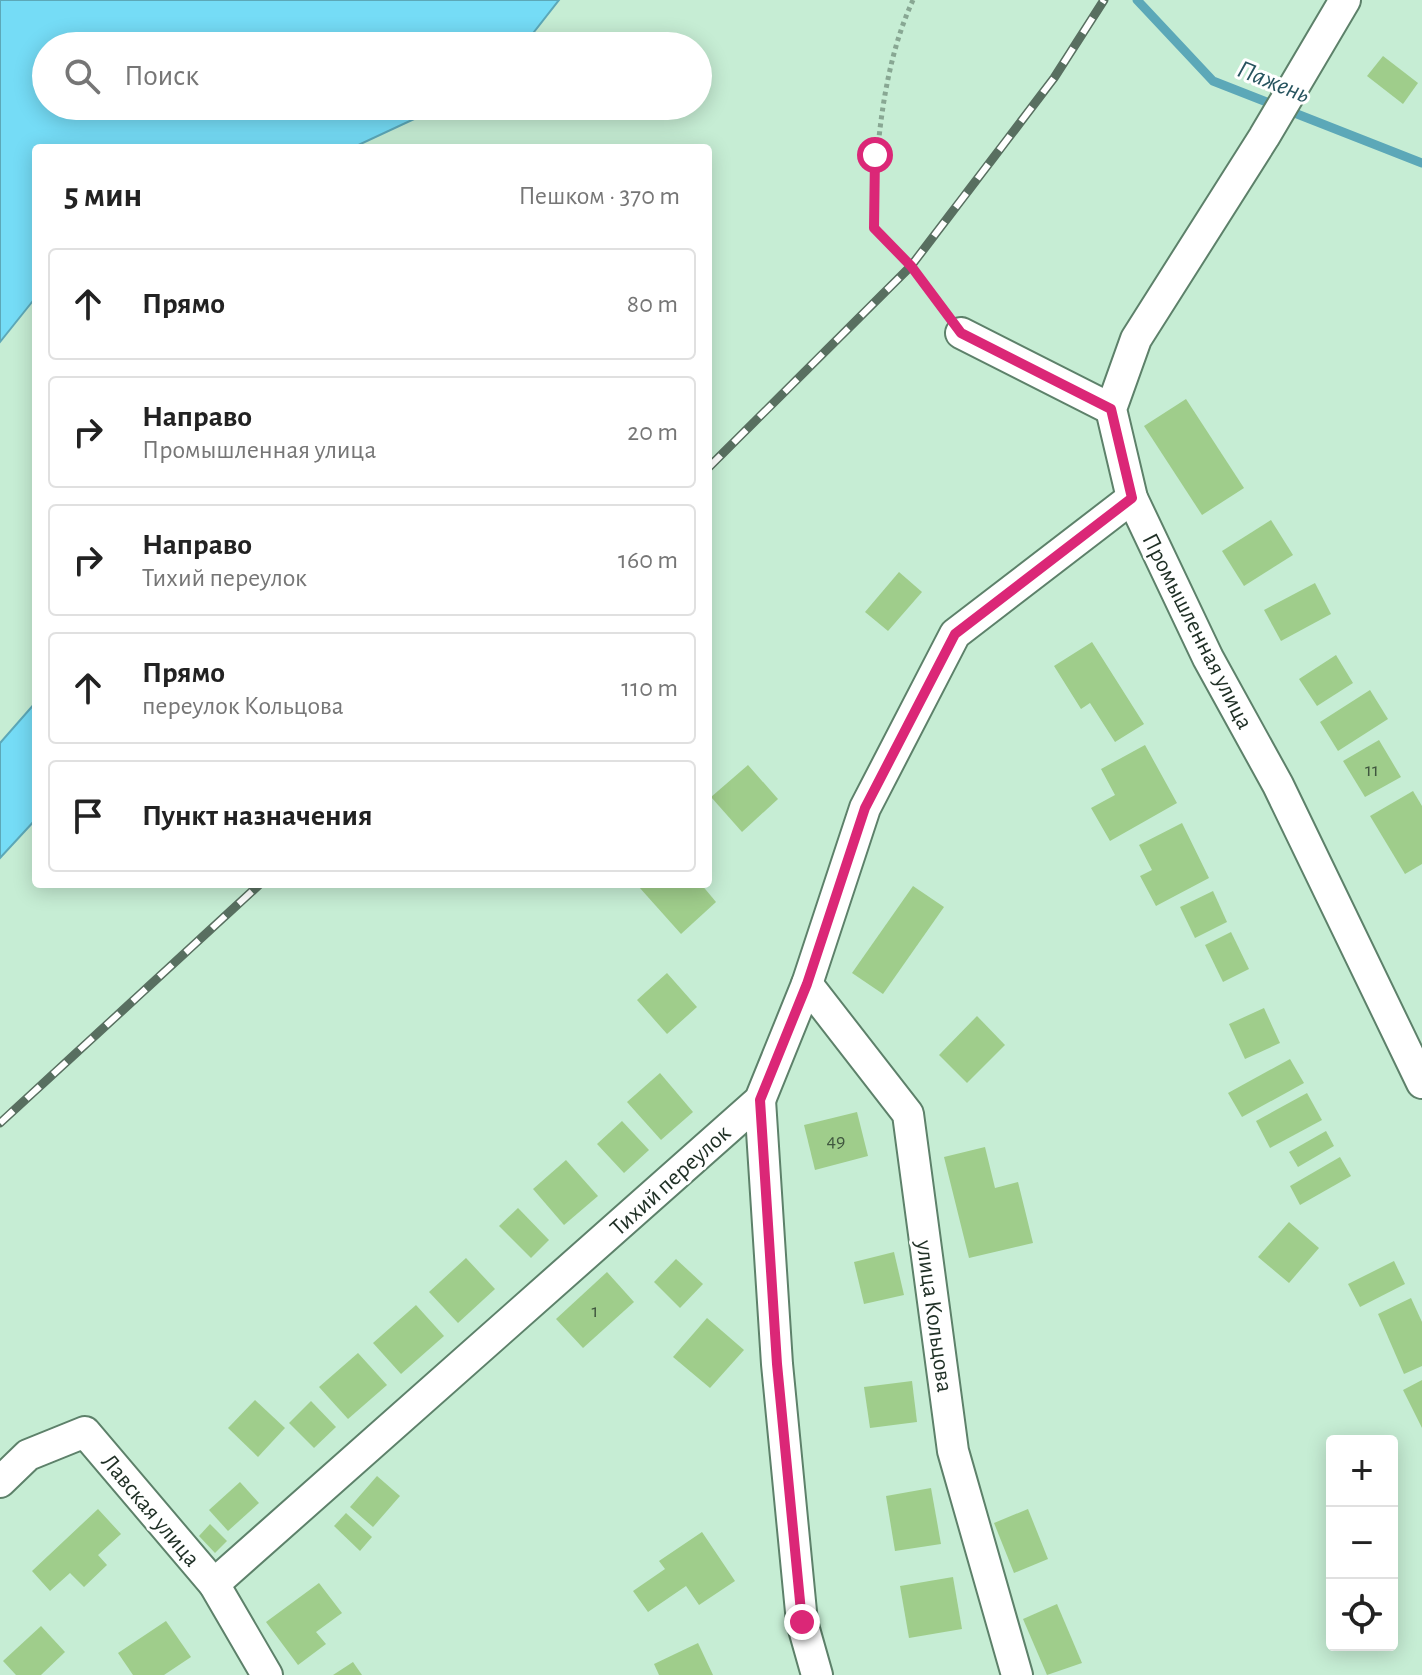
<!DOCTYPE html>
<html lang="ru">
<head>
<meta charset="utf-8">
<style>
	:root { --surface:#fff; --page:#f2f2f2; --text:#222; --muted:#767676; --line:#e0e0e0 }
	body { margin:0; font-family:"Alegreya Sans",sans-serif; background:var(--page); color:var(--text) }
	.controls { position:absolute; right:24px; bottom:24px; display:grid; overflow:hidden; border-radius:8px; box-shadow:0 4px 20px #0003 }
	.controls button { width:72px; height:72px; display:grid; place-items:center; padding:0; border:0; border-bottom:2px solid var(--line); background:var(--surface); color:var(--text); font:40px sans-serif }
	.stop { position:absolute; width:24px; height:24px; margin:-18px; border:6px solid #db2777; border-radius:50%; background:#fff }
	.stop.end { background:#db2777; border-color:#fff; box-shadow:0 2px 8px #0008 }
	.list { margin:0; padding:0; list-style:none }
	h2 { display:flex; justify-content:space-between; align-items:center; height:104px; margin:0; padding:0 32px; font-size:34px }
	h2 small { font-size:26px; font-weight:400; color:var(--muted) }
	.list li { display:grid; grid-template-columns:52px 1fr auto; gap:24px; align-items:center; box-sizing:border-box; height:112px; margin:0 16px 16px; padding:0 16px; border:2px solid var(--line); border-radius:8px }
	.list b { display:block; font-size:30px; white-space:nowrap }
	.list p { margin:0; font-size:26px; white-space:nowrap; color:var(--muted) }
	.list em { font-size:26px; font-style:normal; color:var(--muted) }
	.icon { flex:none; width:44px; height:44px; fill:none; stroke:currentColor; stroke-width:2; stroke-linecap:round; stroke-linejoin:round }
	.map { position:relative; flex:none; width:1422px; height:1675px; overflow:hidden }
	.search { position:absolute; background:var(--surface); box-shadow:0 4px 20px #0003; left:32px; top:32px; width:680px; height:88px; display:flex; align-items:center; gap:20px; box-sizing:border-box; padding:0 28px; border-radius:44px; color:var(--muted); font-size:30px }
	.panel { position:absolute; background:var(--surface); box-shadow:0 4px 20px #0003; left:32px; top:144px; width:680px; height:744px; border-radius:8px }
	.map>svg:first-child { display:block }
</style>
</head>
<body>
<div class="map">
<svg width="1422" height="1675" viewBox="0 0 1422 1675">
	<rect width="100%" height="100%" fill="#c6edd4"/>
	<g fill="#75dcf6" stroke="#5ca8b8" stroke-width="2">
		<polygon points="0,0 559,0 523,46 46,46 46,106 442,106 352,148 36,148 36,297 0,342"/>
		<polygon points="36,702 36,819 0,858 0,743"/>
	</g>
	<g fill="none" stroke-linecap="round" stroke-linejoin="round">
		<polyline stroke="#5ca8b8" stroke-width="9" points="1137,0 1213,81 1422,163"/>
	</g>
	<g fill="#9fcd8b">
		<polygon points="1383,56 1418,83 1403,104 1367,76"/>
		<polygon points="1186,399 1244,488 1202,515 1144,426"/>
		<polygon points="1271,520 1293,555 1244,586 1222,551"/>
		<polygon points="899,572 922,592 888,631 865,612"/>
		<polygon points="1315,583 1331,614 1281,641 1264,610"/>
		<polygon points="1092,642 1144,724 1115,742 1090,703 1081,709 1054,666"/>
		<polygon points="1336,655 1353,683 1317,706 1299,679"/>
		<polygon points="1370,690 1388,719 1338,751 1320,722"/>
		<polygon points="1379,740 1401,777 1365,797 1343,761"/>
		<polygon points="1145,745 1177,803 1110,841 1091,808 1115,795 1101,769"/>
		<polygon points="748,765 778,799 742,832 711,797"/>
		<polygon points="1413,791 1422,806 1422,864 1405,874 1370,816"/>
		<polygon points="1182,823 1209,878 1156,906 1140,876 1152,870 1139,845"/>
		<polygon points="642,884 701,884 716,902 681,934 639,887"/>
		<polygon points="913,886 944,907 883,994 852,973"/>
		<polygon points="1213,891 1227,922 1195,938 1180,907"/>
		<polygon points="1231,932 1249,969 1223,982 1205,945"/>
		<polygon points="667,973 697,1007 667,1034 637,1000"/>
		<polygon points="1264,1008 1280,1043 1245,1059 1229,1024"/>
		<polygon points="977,1016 1005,1045 967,1083 939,1055"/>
		<polygon points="1290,1059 1304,1083 1242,1117 1228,1093"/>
		<polygon points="660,1073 693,1112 661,1140 627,1102"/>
		<polygon points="1307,1093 1322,1120 1270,1148 1256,1121"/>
		<polygon points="857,1112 868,1156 815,1170 804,1125"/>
		<polygon points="622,1121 649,1150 624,1173 597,1144"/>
		<polygon points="1326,1131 1334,1146 1298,1167 1289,1152"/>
		<polygon points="985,1147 995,1188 1018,1182 1033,1243 969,1258 944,1157"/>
		<polygon points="1340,1157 1351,1176 1300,1205 1290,1186"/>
		<polygon points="566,1160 598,1196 564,1225 533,1189"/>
		<polygon points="518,1208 549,1240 531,1258 499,1226"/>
		<polygon points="1289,1222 1319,1248 1289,1283 1258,1257"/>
		<polygon points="894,1252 904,1295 864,1304 854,1262"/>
		<polygon points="466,1258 495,1289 458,1323 429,1292"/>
		<polygon points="676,1259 703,1284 680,1308 654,1282"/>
		<polygon points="1394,1261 1405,1284 1360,1307 1348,1284"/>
		<polygon points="607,1272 634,1302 583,1348 556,1319"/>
		<polygon points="1411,1298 1422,1322 1422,1366 1404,1374 1378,1314"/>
		<polygon points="416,1305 444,1336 401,1374 373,1343"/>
		<polygon points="707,1318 744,1350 710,1388 673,1357"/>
		<polygon points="358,1353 387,1385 348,1419 319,1387"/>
		<polygon points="1422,1380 1422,1428 1403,1390"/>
		<polygon points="912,1381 917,1422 870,1428 864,1387"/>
		<polygon points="255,1400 285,1428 258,1457 228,1428"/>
		<polygon points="311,1401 336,1427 314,1448 289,1423"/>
		<polygon points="377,1476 400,1496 373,1527 350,1507"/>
		<polygon points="240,1482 259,1503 228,1531 209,1510"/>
		<polygon points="931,1488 941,1544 895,1551 886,1496"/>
		<polygon points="98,1509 121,1534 98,1555 107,1565 84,1587 70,1573 50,1591 32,1571"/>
		<polygon points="1028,1509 1048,1559 1014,1573 994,1523"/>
		<polygon points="346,1513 372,1537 360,1551 334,1526"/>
		<polygon points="210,1524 227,1541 215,1553 199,1536"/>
		<polygon points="702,1532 735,1581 699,1605 686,1586 648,1612 633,1591 665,1569 659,1561"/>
		<polygon points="953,1577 962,1629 909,1638 900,1586"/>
		<polygon points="319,1583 342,1613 316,1632 326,1644 298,1665 266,1622"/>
		<polygon points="1057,1604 1082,1663 1047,1675 1023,1619"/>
		<polygon points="166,1621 191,1657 164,1675 133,1675 118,1653"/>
		<polygon points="41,1626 65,1652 41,1675 16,1675 3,1661"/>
		<polygon points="698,1643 713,1675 659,1675 654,1664"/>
		<polygon points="353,1662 362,1675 333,1675"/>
	</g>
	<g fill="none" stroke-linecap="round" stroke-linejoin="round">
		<g stroke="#5d816a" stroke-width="34">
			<g id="minor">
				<polyline points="1345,0 1264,137 1136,339 1111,409 1132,498 1208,658 1278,785 1422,1083"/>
				<polyline points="961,333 1111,409"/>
				<polyline points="807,984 908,1114 953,1451 1017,1675"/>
				<polyline points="760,1100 777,1364 802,1622 817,1675"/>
				<polyline points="0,1482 28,1455 85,1432 214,1584 267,1675"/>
				<polyline points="214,1584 760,1100 807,984 865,808 955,634 1132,498"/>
			</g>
		</g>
		<path stroke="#88a793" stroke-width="5" stroke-dasharray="4 4" stroke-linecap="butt" d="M 913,0 C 882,67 875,155 874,228 L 911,266 L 945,311"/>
		<use href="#minor" stroke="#fff" stroke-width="30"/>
		<g stroke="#586f60" stroke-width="9">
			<g id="rail">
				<polyline points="708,468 911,266 1054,78 1104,0"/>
				<polyline points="0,1123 260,884"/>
			</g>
		</g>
		<use href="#rail" stroke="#fff" stroke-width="6" stroke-dasharray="18" stroke-linecap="butt"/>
	</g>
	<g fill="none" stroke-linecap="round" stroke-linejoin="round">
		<polyline stroke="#db2777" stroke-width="10" points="802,1622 777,1364 760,1100 807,984 865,808 955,634 1132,498 1111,409 961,333 911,266 874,228 875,155"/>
	</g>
	<g text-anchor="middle" stroke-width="6" stroke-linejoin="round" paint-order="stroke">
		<g font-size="20" fill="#40573f">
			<text x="1372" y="776">11</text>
			<text x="836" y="1147">49</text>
			<text x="595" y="1317">1</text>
		</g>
		<g font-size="24" fill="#203026" stroke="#fff">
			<text transform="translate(1198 631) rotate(63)" y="8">Промышленная улица</text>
			<text transform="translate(670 1180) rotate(-42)" y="8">Тихий переулок</text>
			<text transform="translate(935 1316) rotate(82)" y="8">улица Кольцова</text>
			<text transform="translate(151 1510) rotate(50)" y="8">Лавская улица</text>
		</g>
		<g font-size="26" font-style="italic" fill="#27545f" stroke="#fff">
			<text transform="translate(1274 81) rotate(22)" y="9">Пажень</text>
		</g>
	</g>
</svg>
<div class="controls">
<button>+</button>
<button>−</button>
<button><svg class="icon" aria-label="locate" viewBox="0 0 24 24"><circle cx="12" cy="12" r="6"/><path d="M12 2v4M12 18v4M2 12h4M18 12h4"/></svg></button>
</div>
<div class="stop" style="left:875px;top:155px"></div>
<div class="stop end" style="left:802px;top:1622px"></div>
<div class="search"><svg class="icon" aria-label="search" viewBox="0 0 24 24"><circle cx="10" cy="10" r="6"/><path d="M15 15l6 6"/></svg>Поиск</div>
<section class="panel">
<h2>5 мин<small>Пешком · 370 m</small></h2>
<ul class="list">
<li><svg class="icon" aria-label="ahead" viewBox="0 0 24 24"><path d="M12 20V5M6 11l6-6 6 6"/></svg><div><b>Прямо</b></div><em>80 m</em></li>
<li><svg class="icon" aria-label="right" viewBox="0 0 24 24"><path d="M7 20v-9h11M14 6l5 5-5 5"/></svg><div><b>Направо</b><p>Промышленная улица</p></div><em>20 m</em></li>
<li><svg class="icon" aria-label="right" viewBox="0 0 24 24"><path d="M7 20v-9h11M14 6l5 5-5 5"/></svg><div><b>Направо</b><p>Тихий переулок</p></div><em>160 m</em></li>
<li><svg class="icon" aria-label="ahead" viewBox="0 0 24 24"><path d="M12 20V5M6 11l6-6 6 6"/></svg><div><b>Прямо</b><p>переулок Кольцова</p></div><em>110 m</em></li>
<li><svg class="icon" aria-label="arrive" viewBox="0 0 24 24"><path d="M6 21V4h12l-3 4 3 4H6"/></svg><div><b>Пункт назначения</b></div></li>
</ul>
</section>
</div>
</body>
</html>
